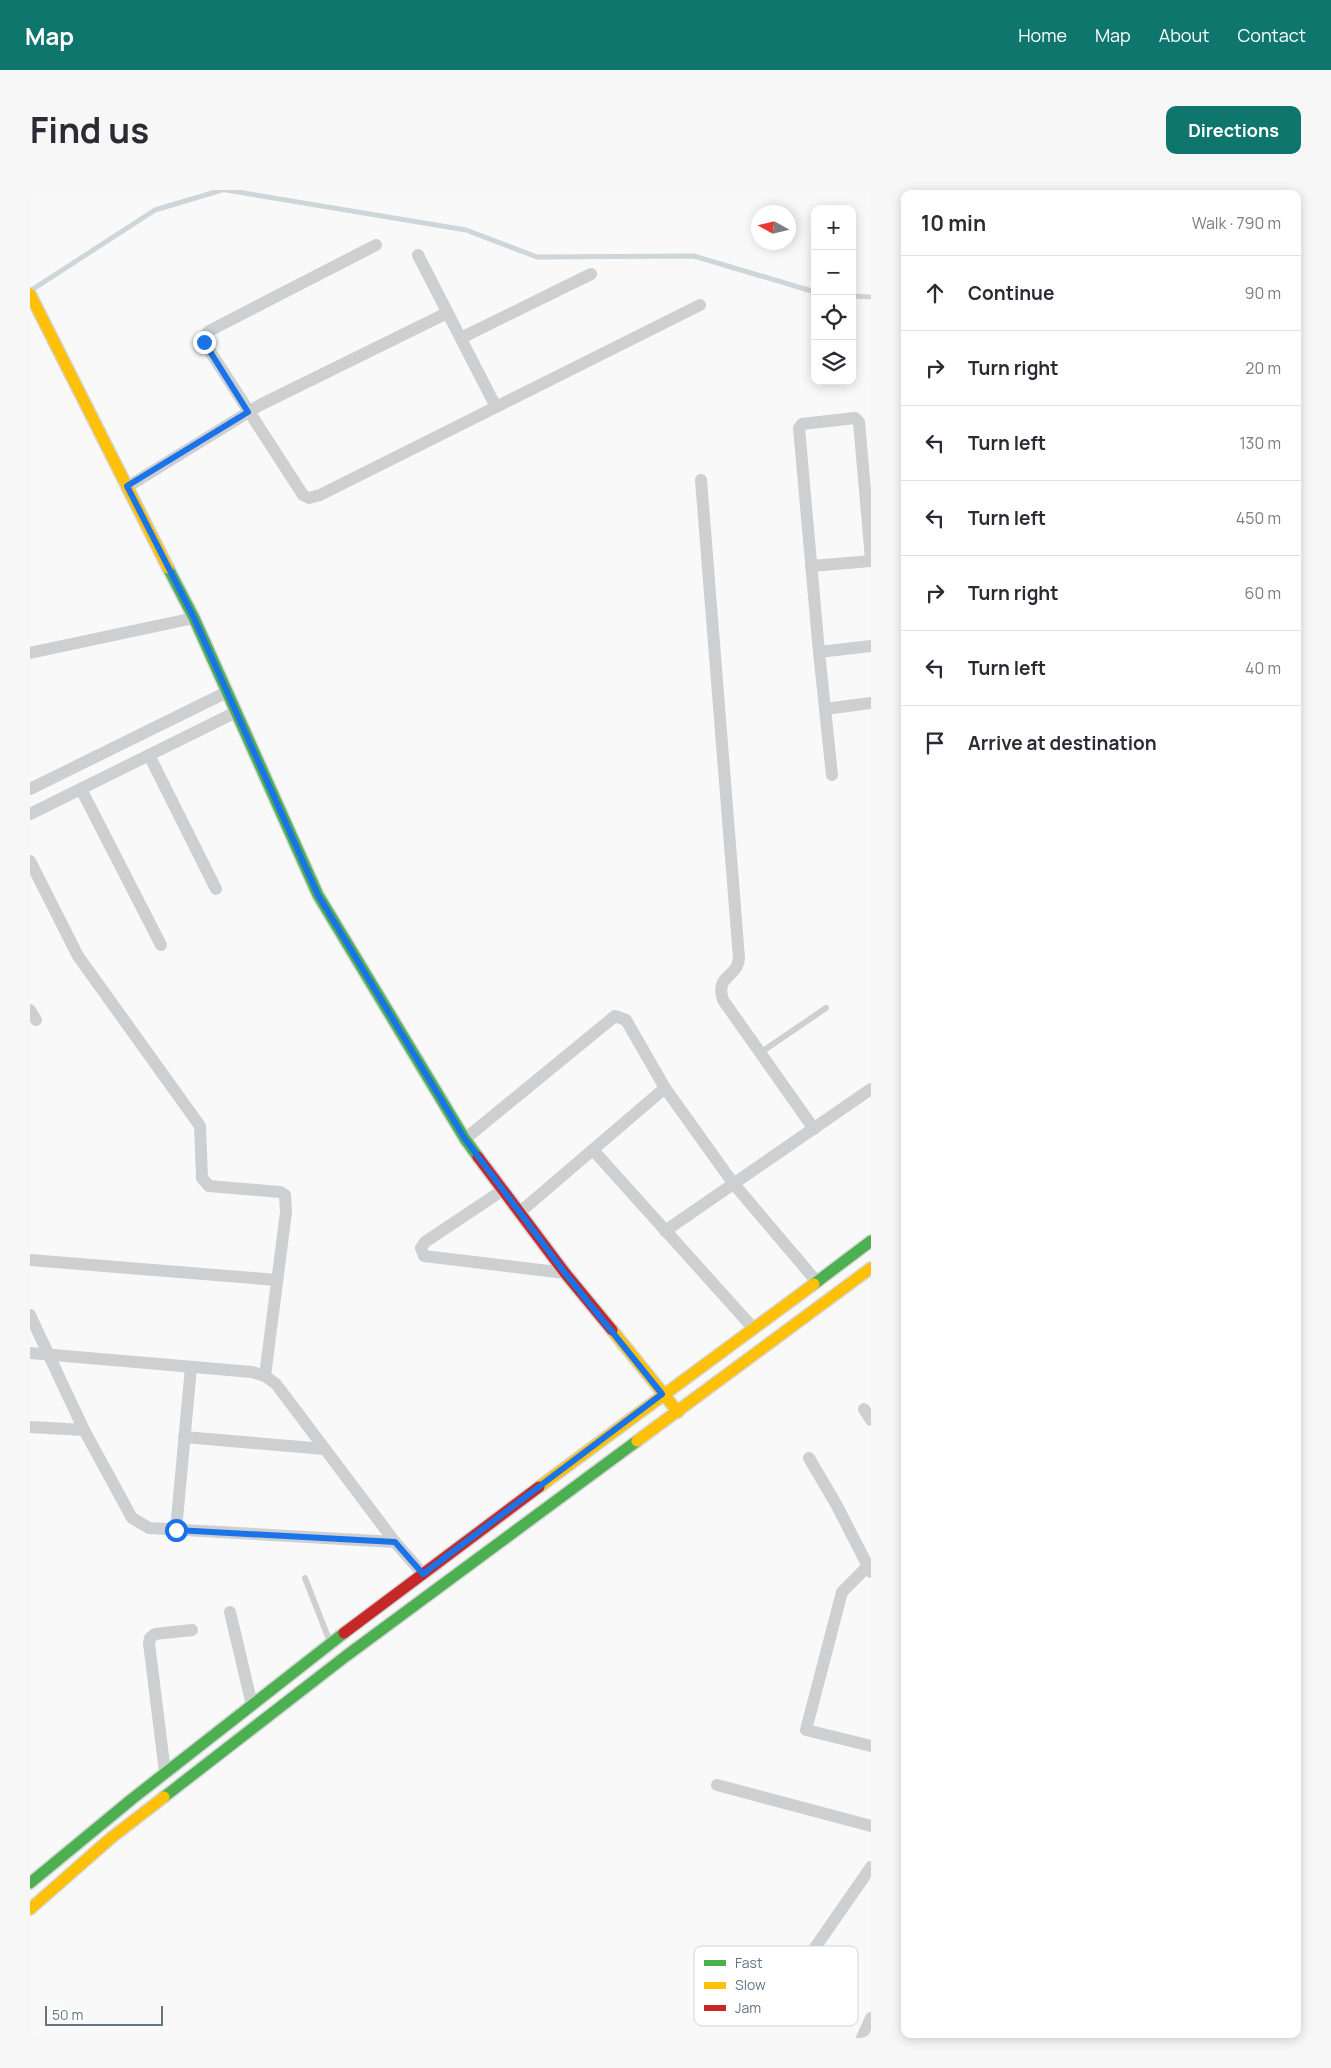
<!DOCTYPE html>
<html lang="en">
<head>
<meta charset="utf-8">
<style>
	:root { --surface:#fff; --page:#f7f7f7; --text:#2b2b33; --muted:#7c7c81; --line:#e1e1e2; --accent:#0f766e }
	body { margin:0; font-family:Manrope,sans-serif; background:var(--page); color:var(--text) }
	.controls { position:absolute; right:15px; top:15px; display:grid; overflow:hidden; border-radius:10px; box-shadow:0 2px 12px #0003 }
	.controls button { width:45px; height:45px; display:grid; place-items:center; padding:0; border:0; border-bottom:1px solid var(--line); background:var(--surface); color:var(--text); font:25px sans-serif }
	.compass { position:absolute; left:721px; top:15px; width:45px; height:45px; border-radius:50%; background:var(--surface); box-shadow:0 2px 12px #0003; rotate:278deg }
	.scale { position:absolute; left:15px; bottom:12px; width:118px; box-sizing:border-box; padding-left:5px; border:2px solid #657683; border-top:0; font-size:14px; line-height:18px; white-space:nowrap; color:#657683; -webkit-text-stroke:4px #fff; paint-order:stroke }
	.stop { position:absolute; width:15px; height:15px; margin:-11px; border:4px solid #1a73e8; border-radius:50%; background:#fff }
	.stop.end { background:#1a73e8; border-color:#fff; box-shadow:0 1px 5px #0008 }
	.list { margin:0; padding:0; list-style:none }
	h2 { display:flex; justify-content:space-between; align-items:center; height:65px; margin:0; padding:0 20px; font-size:21px }
	h2 small { font-size:16px; font-weight:400; color:var(--muted) }
	.list li { display:grid; grid-template-columns:32px 1fr auto; gap:15px; align-items:center; box-sizing:border-box; height:75px; padding:0 20px; border-top:1px solid var(--line) }
	.list b { display:block; font-size:19px; white-space:nowrap }
	.list em { font-size:16px; font-style:normal; color:var(--muted) }
	.icon { flex:none; width:28px; height:28px; fill:none; stroke:currentColor; stroke-width:2; stroke-linecap:round; stroke-linejoin:round }
	.map { position:relative; flex:none; width:841px; height:1848px; overflow:hidden; border-radius:10px }
	header { display:flex; align-items:center; gap:30px; box-sizing:border-box; height:70px; padding:0 25px; background:var(--accent); color:#fff }
	header strong { font-size:24px }
	nav { display:flex; gap:28px; margin-inline-start:auto; font-size:18px }
	.intro { display:flex; align-items:center; justify-content:space-between; box-sizing:border-box; height:120px; padding:0 30px }
	h1 { margin:0; font-size:35px }
	.button { padding:12px 22px; border-radius:10px; background:var(--accent); color:#fff; font-size:18px; font-weight:700 }
	main { display:flex; gap:30px; padding:0 30px }
	aside { flex:1; background:var(--surface); border-radius:10px; box-shadow:0 2px 12px #0003 }
	.map>svg:first-child { display:block }
</style>
</head>
<body>
<header>
<strong>Map</strong>
<nav><a>Home</a><a>Map</a><a>About</a><a>Contact</a></nav>
</header>
<div class="intro"><h1>Find us</h1><a class="button">Directions</a></div>
<main>
<div class="map">
<svg width="841" height="1848" viewBox="0 0 841 1848">
	<rect width="100%" height="100%" fill="#f9f9f9"/>
	<g fill="none" stroke-linecap="round" stroke-linejoin="round">
		<g stroke="#ced6d9" stroke-width="5">
			<polyline points="196,0 436,40 507,67 664,66 785,102"/>
			<polyline points="0,101 125,20 192,0"/>
			<polyline points="822,106 841,107"/>
		</g>
		<g stroke="#d5d6d7" stroke-width="14">
			<g id="fast">
				<polyline points="138,378 164,428 288,705 435,949 448,967"/>
				<polyline points="784,1094 841,1051"/>
				<polyline points="134,1607 316,1466 607,1251"/>
				<polyline points="0,1693 102,1609 314,1443"/>
			</g>
		</g>
		<g stroke="#d5d6d7" stroke-width="14">
			<g id="slow">
				<polyline points="0,104 138,378"/>
				<polyline points="582,1140 648,1222"/>
				<polyline points="607,1251 841,1078"/>
				<polyline points="509,1297 784,1094"/>
				<polyline points="0,1719 81,1648 134,1607"/>
			</g>
		</g>
		<g stroke="#d5d6d7" stroke-width="14">
			<g id="jam">
				<polyline points="448,967 535,1083 582,1140"/>
				<polyline points="314,1443 509,1297"/>
			</g>
		</g>
		<g stroke="#cecfd0" stroke-width="6">
			<polyline points="730,863 796,818"/>
			<polyline points="275,1388 300,1452"/>
		</g>
		<g stroke="#cecfd0" stroke-width="12">
			<polyline points="346,55 179,141 174,147 174,152 273,305 279,308 290,305 670,115"/>
			<polyline points="388,65 466,217"/>
			<polyline points="431,148 561,84"/>
			<path d="M 671,290 L 709,768 C 707,789 685,784 693,810 L 784,939"/>
			<polyline points="97,297 230,215 417,123"/>
			<polyline points="781,376 841,371"/>
			<polyline points="789,462 841,456"/>
			<polyline points="0,463 164,428"/>
			<polyline points="795,519 841,513"/>
			<polyline points="119,565 186,699"/>
			<polyline points="802,585 789,462 769,238 772,234 825,228 829,232 841,369"/>
			<polyline points="0,599 197,502"/>
			<polyline points="51,599 131,755"/>
			<polyline points="0,624 206,522"/>
			<polyline points="0,671 48,766 170,936 172,988 179,996 250,1002 255,1005 256,1022 235,1186"/>
			<polyline points="0,820 6,830"/>
			<polyline points="435,949 585,826 596,830 635,898 703,993 787,1092"/>
			<polyline points="563,960 724,1139"/>
			<polyline points="473,1000 395,1052 391,1058 394,1066 535,1083"/>
			<polyline points="490,1022 635,898"/>
			<polyline points="635,1041 841,899"/>
			<polyline points="0,1070 247,1090"/>
			<polyline points="0,1125 54,1240 102,1328 119,1338 365,1352"/>
			<polyline points="0,1163 222,1182 235,1186 246,1194 365,1352 393,1384"/>
			<polyline points="834,1219 841,1230"/>
			<polyline points="0,1237 54,1240"/>
			<polyline points="154,1247 295,1259"/>
			<polyline points="779,1268 806,1314 841,1382"/>
			<polyline points="146,1340 161,1177"/>
			<polyline points="837,1377 812,1402 776,1540 841,1556"/>
			<polyline points="200,1422 222,1515"/>
			<polyline points="135,1582 119,1453 120,1448 125,1444 162,1440"/>
			<polyline points="687,1595 841,1636"/>
			<polyline points="782,1762 841,1677"/>
			<polyline points="832,1848 841,1828"/>
		</g>
		<use href="#fast" stroke="#4caf50" stroke-width="11"/>
		<use href="#slow" stroke="#ffc107" stroke-width="11"/>
		<use href="#jam" stroke="#c62828" stroke-width="11"/>
	</g>
	<g fill="none" stroke-linecap="round" stroke-linejoin="round">
		<polyline stroke="#1a73e8" stroke-width="6" points="146,1340 365,1352 393,1384 632,1204 535,1083 435,949 288,705 164,428 97,296 218,222 174,152"/>
	</g>
	<rect x="664" y="1756" width="164" height="80" rx="8" fill="#fff" stroke="#d1d6da" stroke-width="1"/>
	<rect x="674" y="1770" width="22" height="6" fill="#4caf50"/>
	<rect x="674" y="1792" width="22" height="7" fill="#ffc107"/>
	<rect x="674" y="1815" width="22" height="6" fill="#c62828"/>
	<g font-size="14" fill="#657683">
		<text x="705" y="1778">Fast</text>
		<text x="705" y="1800">Slow</text>
		<text x="705" y="1823">Jam</text>
	</g>
</svg>
<div class="controls">
<button>+</button>
<button>−</button>
<button><svg class="icon" aria-label="locate" viewBox="0 0 24 24"><circle cx="12" cy="12" r="6"/><path d="M12 2v4M12 18v4M2 12h4M18 12h4"/></svg></button>
<button><svg class="icon" aria-label="layers" viewBox="0 0 24 24"><path d="M12 4l9 5-9 5-9-5zM3 14l9 5 9-5"/></svg></button>
</div>
<svg class="compass" viewBox="-18 -18 36 36"><path d="M0-13l5 13h-10z" fill="#e53935"/><path d="M0 13l5-13h-10z" fill="#7c7c81"/></svg>
<div class="scale">50 m</div>
<div class="stop" style="left:146px;top:1340px"></div>
<div class="stop end" style="left:174px;top:152px"></div>
</div>
<aside>
<h2>10 min<small>Walk · 790 m</small></h2>
<ul class="list">
<li><svg class="icon" aria-label="ahead" viewBox="0 0 24 24"><path d="M12 20V5M6 11l6-6 6 6"/></svg><div><b>Continue</b></div><em>90 m</em></li>
<li><svg class="icon" aria-label="right" viewBox="0 0 24 24"><path d="M7 20v-9h11M14 6l5 5-5 5"/></svg><div><b>Turn right</b></div><em>20 m</em></li>
<li><svg class="icon" aria-label="left" viewBox="0 0 24 24"><path d="M17 20v-9H6M10 6l-5 5 5 5"/></svg><div><b>Turn left</b></div><em>130 m</em></li>
<li><svg class="icon" aria-label="left" viewBox="0 0 24 24"><path d="M17 20v-9H6M10 6l-5 5 5 5"/></svg><div><b>Turn left</b></div><em>450 m</em></li>
<li><svg class="icon" aria-label="right" viewBox="0 0 24 24"><path d="M7 20v-9h11M14 6l5 5-5 5"/></svg><div><b>Turn right</b></div><em>60 m</em></li>
<li><svg class="icon" aria-label="left" viewBox="0 0 24 24"><path d="M17 20v-9H6M10 6l-5 5 5 5"/></svg><div><b>Turn left</b></div><em>40 m</em></li>
<li><svg class="icon" aria-label="arrive" viewBox="0 0 24 24"><path d="M6 21V4h12l-3 4 3 4H6"/></svg><div><b>Arrive at destination</b></div></li>
</ul>
</aside>
</main>
</body>
</html>
